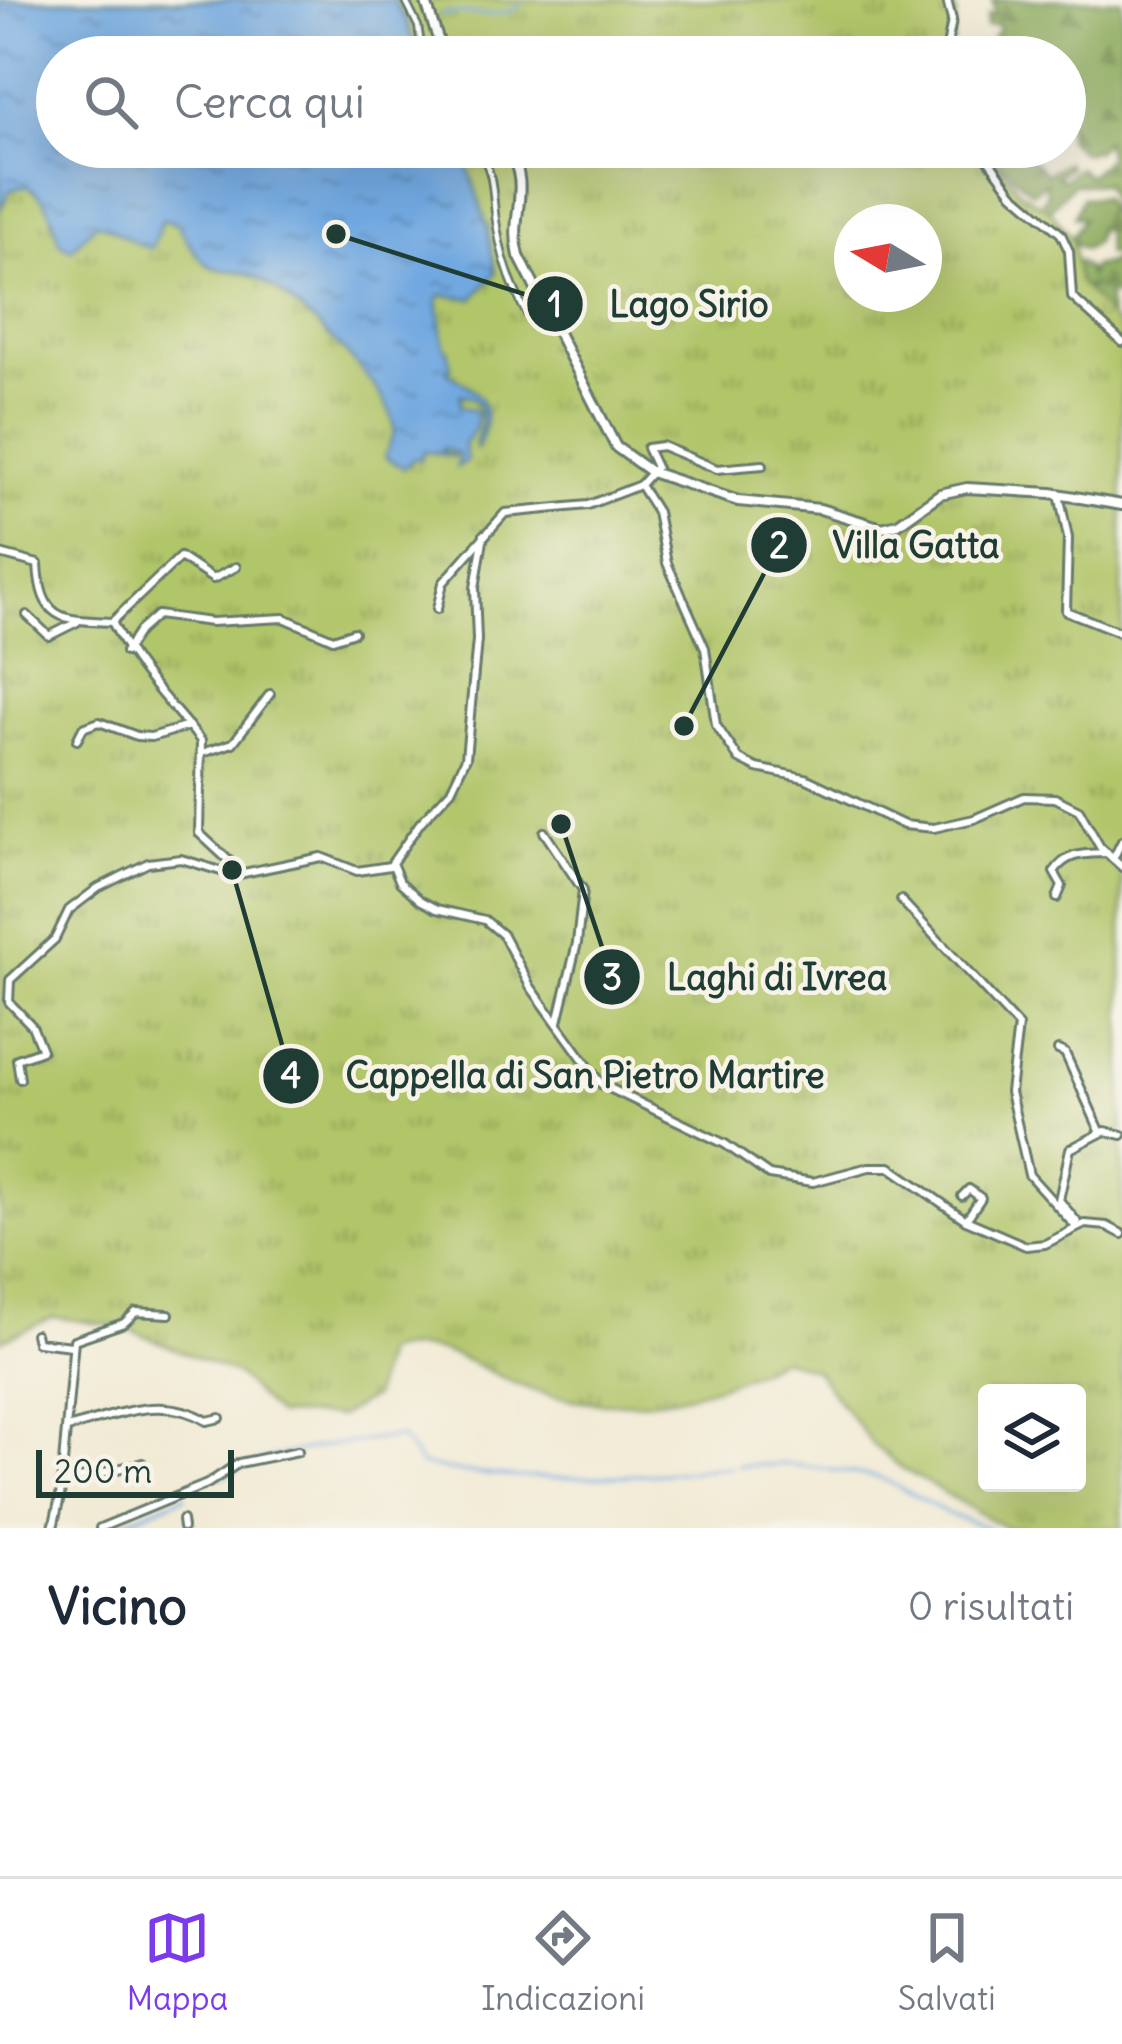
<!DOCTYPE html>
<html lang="it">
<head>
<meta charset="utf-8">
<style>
	:root { --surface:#fff; --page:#f2f2f3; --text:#1f2937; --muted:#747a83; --line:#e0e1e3; --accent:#7c3aed }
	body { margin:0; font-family:Delius,sans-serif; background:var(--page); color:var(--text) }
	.controls { position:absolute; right:36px; bottom:36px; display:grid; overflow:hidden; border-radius:12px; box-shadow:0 12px 48px #0002 }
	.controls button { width:108px; height:108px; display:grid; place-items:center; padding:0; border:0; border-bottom:3px solid var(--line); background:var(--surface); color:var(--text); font:60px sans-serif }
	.compass { position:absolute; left:834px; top:204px; width:108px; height:108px; border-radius:50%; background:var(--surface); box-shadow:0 12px 48px #0002; rotate:280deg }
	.scale { position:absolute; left:36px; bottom:30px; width:198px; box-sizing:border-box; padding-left:12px; border:6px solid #1f3d34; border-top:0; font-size:33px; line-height:42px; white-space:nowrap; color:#1f3d34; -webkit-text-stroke:9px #f7f3e8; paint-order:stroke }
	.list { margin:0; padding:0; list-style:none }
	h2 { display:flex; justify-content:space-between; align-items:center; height:156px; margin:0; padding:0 48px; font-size:51px }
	h2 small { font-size:39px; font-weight:400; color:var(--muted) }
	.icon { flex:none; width:66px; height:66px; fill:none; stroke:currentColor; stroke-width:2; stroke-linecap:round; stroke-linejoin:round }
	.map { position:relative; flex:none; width:1122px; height:1528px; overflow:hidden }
	.search { position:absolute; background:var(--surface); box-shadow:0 12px 48px #0002; left:36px; right:36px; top:36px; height:132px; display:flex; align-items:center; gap:30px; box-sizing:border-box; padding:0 42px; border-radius:66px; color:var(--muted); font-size:45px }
	.sheet { height:348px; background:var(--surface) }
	nav { display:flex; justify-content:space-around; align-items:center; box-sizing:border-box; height:168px; border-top:3px solid var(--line); background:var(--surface); font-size:33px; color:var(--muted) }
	nav a { display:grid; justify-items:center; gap:6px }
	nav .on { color:var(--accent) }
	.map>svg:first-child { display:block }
</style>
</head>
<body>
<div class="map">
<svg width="1122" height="1528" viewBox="0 0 1122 1528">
	<defs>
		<pattern id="forest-firs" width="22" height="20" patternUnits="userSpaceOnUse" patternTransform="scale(3)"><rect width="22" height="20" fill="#8caa5d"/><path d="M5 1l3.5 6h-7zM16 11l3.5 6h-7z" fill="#728c4e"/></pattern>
		<pattern id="park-tufts" width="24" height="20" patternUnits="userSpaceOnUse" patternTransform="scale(3)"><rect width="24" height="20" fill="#b1c569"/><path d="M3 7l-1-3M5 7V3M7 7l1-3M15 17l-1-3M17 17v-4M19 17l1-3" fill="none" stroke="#8fa157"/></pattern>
		<pattern id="water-ripples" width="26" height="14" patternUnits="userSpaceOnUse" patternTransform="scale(3)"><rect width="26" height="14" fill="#71a8e0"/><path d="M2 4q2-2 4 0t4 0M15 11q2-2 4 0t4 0" fill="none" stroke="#5c8ab6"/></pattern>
	</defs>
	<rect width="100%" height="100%" fill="#f7f3e8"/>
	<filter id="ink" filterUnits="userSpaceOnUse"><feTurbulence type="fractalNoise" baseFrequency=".00833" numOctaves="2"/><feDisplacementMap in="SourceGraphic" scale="24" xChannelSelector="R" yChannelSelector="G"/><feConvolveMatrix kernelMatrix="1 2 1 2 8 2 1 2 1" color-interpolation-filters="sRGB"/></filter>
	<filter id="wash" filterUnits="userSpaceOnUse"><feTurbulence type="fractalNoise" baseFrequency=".004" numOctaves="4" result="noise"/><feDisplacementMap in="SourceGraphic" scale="48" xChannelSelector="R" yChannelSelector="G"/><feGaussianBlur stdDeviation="2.7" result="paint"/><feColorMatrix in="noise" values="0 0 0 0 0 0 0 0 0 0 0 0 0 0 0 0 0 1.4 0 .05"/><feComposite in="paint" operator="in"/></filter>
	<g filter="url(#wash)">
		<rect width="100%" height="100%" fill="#f1ead4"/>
		<polygon fill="url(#forest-firs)" stroke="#567448" stroke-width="3" points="993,0 1122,0 1122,296 1107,295 1110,314 1105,318 1084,296 1092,285 1080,289 1073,265 1078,262 1087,269 1089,276 1092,267 1110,263 1120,255 1107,254 1105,228 1097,232 1095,242 1085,249 1075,245 1073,235 1083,218 1074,217 1082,198 1102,197 1107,204 1105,213 1109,211 1112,203 1104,184 1073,184 1049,210 1040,205 1047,196 1046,182 1033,192 1029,190 1002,164 994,147 1025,147 1021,156 1035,162 1046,174 1066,162 1069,167 1057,176 1064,180 1078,167 1088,176 1108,158 1105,141 1095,152 1091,149 1089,153 1081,152 1067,139 1065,57 1046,57 1042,47 1033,57 1004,57 1007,53 995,48 990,57 977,57 983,44 994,45 993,37 999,30 998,25 986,26 988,15 995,15"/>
		<path fill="url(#park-tufts)" stroke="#68814e" stroke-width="3" fill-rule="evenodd" d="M 0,0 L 951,0 L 956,13 L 951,57 L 57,57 L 57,147 L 985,147 L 1020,192 L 1050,210 L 1072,239 L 1078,281 L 1122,331 L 1122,1528 L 1006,1528 L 903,1469 L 873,1445 L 815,1370 L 782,1358 C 706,1400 616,1417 532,1390 C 477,1371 447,1336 384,1352 L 373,1397 L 340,1416 L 277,1415 L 236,1374 L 123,1327 L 53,1317 L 0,1341 ZM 852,222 L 924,222 L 924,294 L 852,294 ZM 987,1393 L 1077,1393 L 1077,1483 L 987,1483 Z"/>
		<path fill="url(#water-ripples)" stroke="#48728a" stroke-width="3" d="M 0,0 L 394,0 L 407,22 L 418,57 L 57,57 L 57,147 L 462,147 L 487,225 L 496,273 L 473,299 L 442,295 L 438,299 L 444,347 L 448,349 L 451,369 L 447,372 C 479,390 498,407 477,449 L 475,444 C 484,424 486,397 460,395 L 460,406 L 477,412 L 475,429 L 464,444 L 467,461 L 457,467 L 459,455 L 443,448 L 443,453 L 455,457 L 423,451 L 421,459 L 414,459 L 404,468 L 385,457 C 387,449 393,438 394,431 C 398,392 292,297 256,277 C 239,267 219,275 204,262 C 193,252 185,235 177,224 L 162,220 L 152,248 C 130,245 117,227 96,223 L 71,250 L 60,244 C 53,219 50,198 26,186 L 10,190 L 0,210 Z"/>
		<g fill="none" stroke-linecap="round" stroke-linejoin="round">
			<g stroke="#71a8e0" stroke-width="3">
				<path d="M 441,14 C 473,10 491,23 522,5"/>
				<polyline points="738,1466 789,1464 879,1477 951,1515 988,1528"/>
				<path d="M 221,1478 C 266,1451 348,1442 401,1437 L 421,1465 C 522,1486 628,1477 731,1467"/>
				<polyline points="110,1528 185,1496"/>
			</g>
		</g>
	</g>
	<g filter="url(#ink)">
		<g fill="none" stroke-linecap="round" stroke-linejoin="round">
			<g stroke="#687a6c" stroke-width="10">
				<g id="pedestrian">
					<polyline points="405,0 418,26 423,57"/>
					<path d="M 476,147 C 497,173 491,196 497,227 C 502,260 515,295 532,324 L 548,323"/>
				</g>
			</g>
			<g stroke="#687a6c" stroke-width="12">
				<g id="minor">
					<polyline points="945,57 952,20 947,0"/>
					<polyline points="979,147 1013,193 1061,234 1069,251 1072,297 1122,342"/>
					<polyline points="640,485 657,512 667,563 705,648 716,725 739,759 757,768 805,778 904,825 934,828 974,819 1024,797 1055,798 1079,810 1100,847 1122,867"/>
					<polyline points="640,485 656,467 647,448 662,446 717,469 763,465"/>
					<polyline points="1059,494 1068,538 1066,611 1122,633"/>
					<polyline points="484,534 475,588 477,640 466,758 451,790 420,823 392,863 400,882 420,900 437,909 485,920 503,935 530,986 601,1084 725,1144 769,1175 813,1182 869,1167 890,1167 966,1220 1026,1246 1045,1244 1085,1224 1107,1226 1122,1234"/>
					<path d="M 0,554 L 38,564 C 41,621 62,620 112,622 L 180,557 L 213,579 L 236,567"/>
					<polyline points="437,609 443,583 505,513 588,505 640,485"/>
					<polyline points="27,615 49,636 77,622"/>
					<path d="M 112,622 C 137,671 167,699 201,741 L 199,833 L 241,872"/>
					<polyline points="125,652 139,631 157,615 211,622 284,618 333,639 354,632"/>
					<polyline points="77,740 83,728 99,722 137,736 151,737 189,726"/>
					<polyline points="202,753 233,743 270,694"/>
					<polyline points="544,832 583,890 577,943 558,1022"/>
					<polyline points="1113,859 1122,841"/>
					<path d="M 1057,898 L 1062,886 L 1054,872 C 1067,852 1085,854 1107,853"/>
					<polyline points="901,900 1018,1026 1010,1092 1029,1175 1076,1227"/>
					<polyline points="1058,1050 1065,1053 1101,1133"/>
					<polyline points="20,1079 17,1059 42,1050 32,1026 9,1002 10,980 55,939 69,910 98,888 148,863 181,859 234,875 321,857 357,871 390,866"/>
					<polyline points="962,1196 969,1189 981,1198 966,1220"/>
					<polyline points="1077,1222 1059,1200 1070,1149 1105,1131 1122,1135"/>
					<polyline points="35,1334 37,1342 72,1346"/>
					<path d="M 67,1428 C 115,1416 161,1393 207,1421 L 220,1418"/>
					<polyline points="60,1483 142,1463"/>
					<polyline points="182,1520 183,1528"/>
					<polyline points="53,1528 60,1497 74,1340 124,1323 136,1312 169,1314"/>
					<polyline points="100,1528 207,1484 239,1463 298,1451"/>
				</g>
			</g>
			<g stroke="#687a6c" stroke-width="14">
				<g id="secondary">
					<polyline points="425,0 444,57"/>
					<path d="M 507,147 C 534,188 508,215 519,256 L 616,447 L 651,472 L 738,501 L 820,509 L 882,528 L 898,524 L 940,494 L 967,488 L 1051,493 L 1122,505"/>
				</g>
			</g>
			<use href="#pedestrian" stroke="#fff" stroke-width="4.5"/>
			<use href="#minor" stroke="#fff" stroke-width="6"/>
			<use href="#secondary" stroke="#fff" stroke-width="8"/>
		</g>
	</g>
	<path fill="none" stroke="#1f3d34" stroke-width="4.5" d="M336 234L555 304M684 726L779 545M561 824L612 977M232 870L291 1076"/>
	<g fill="#1f3d34" stroke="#f7f3e8" stroke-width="4.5">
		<circle cx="336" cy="234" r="12"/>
		<circle cx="684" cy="726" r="12"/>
		<circle cx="561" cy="824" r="12"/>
		<circle cx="232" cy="870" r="12"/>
		<circle cx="555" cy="304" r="30"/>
		<circle cx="779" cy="545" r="30"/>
		<circle cx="612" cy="977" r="30"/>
		<circle cx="291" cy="1076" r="30"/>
	</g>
	<g font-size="36" text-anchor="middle" font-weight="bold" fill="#fff">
		<text x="555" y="317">1</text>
		<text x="779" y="558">2</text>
		<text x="612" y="990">3</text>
		<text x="291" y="1088">4</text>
	</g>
	<g font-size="36" text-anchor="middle" font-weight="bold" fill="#1f3d34" stroke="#f7f3e8" stroke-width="9" stroke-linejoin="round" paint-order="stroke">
		<text x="689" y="317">Lago Sirio</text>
		<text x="916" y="558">Villa Gatta</text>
		<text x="777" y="990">Laghi di Ivrea</text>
		<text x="585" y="1088">Cappella di San Pietro Martire</text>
	</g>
</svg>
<div class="controls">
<button><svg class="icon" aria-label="layers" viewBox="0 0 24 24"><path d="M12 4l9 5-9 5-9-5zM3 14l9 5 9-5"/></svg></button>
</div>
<svg class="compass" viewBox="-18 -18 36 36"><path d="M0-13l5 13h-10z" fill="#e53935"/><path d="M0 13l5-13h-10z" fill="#747a83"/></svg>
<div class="scale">200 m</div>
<div class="search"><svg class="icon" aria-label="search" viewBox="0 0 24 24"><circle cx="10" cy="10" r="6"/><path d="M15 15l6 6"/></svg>Cerca qui</div>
</div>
<section class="sheet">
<h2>Vicino<small>0 risultati</small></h2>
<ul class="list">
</ul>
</section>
<nav>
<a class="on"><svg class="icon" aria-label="map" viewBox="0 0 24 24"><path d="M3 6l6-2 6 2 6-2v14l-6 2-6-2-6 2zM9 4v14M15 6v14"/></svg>Mappa</a>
<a><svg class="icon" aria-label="directions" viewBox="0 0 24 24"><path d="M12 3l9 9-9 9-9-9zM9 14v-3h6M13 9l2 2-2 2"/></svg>Indicazioni</a>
<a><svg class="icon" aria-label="saved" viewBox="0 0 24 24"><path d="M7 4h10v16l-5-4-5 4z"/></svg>Salvati</a>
</nav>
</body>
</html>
